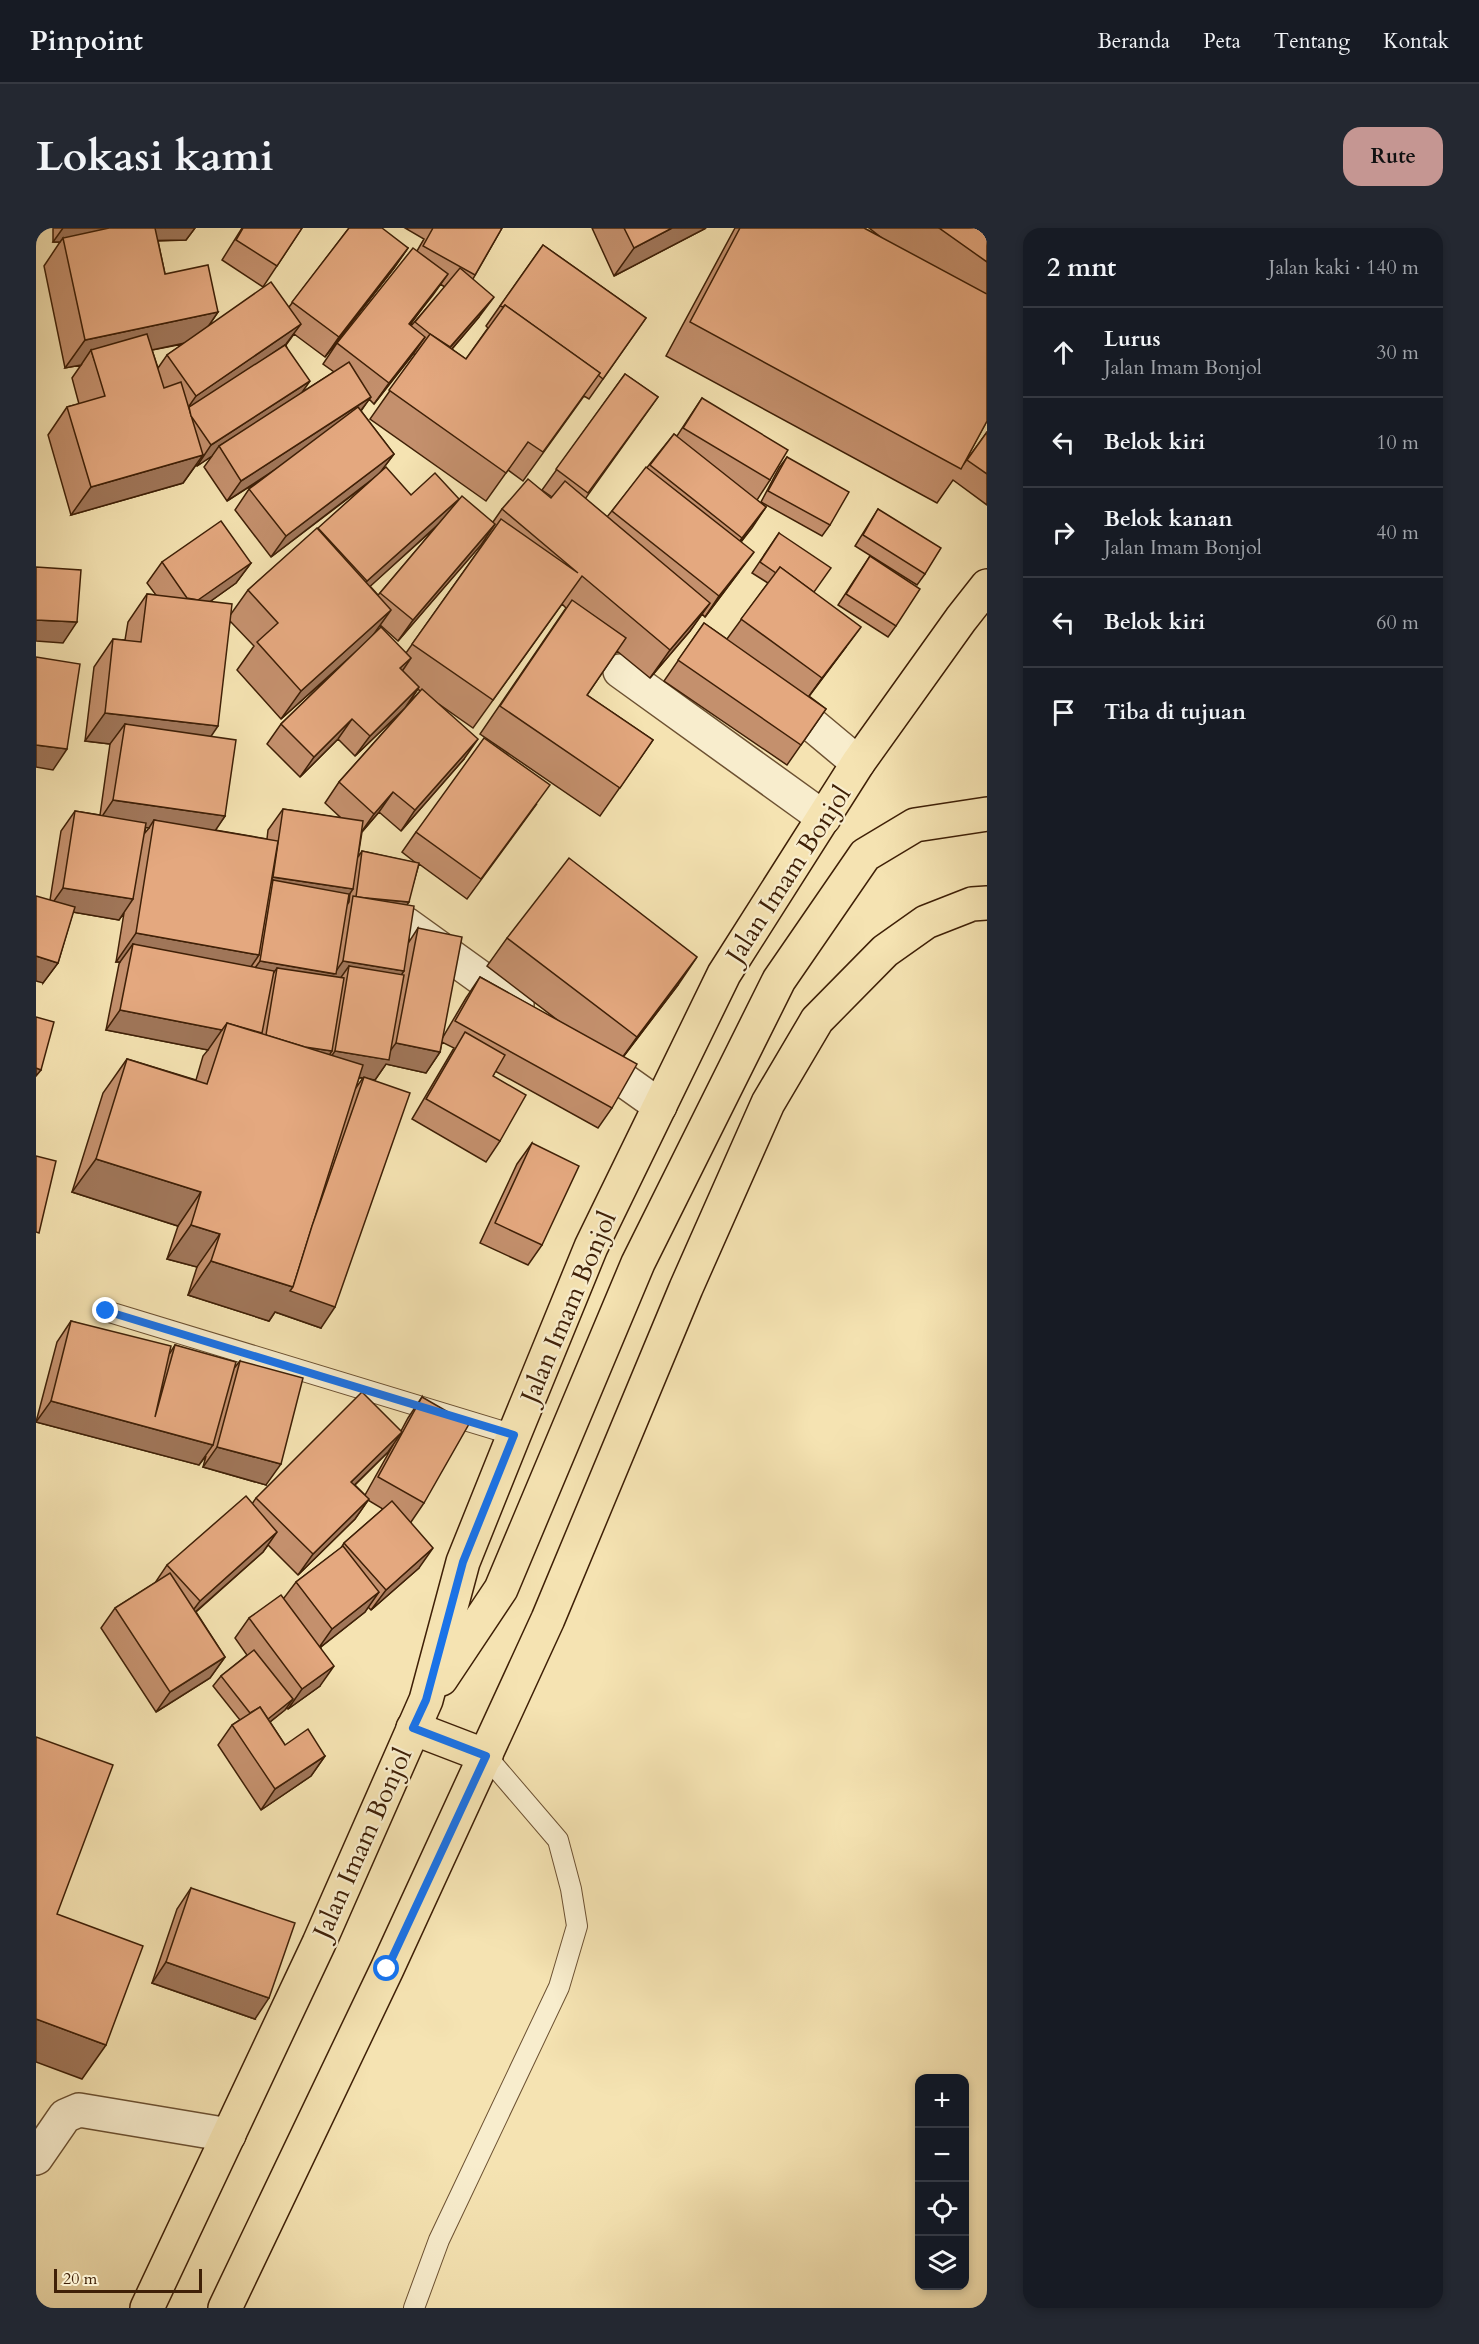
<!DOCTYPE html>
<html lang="id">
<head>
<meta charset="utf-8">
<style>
	:root { --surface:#171b24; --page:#242831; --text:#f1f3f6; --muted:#9ea1a6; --line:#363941; --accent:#c59692 }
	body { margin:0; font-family:Cardo,serif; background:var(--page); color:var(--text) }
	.controls { position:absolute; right:18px; bottom:18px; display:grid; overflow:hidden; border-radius:12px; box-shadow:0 3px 9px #0003 }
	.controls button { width:54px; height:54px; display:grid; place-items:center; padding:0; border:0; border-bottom:2px solid var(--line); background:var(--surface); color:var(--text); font:30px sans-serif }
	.scale { position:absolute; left:18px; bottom:15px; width:148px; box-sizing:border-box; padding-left:6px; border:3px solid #3f2007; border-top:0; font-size:16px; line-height:21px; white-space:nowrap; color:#3f2007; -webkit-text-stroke:4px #f8edcd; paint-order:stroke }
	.stop { position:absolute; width:18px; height:18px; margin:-14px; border:4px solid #1a73e8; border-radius:50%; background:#fff }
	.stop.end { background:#1a73e8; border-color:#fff; box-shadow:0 2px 6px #0008 }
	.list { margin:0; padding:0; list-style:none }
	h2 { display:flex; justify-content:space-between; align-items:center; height:78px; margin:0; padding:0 24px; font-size:26px }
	h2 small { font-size:20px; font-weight:400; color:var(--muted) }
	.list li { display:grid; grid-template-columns:39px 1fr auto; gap:18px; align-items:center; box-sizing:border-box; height:90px; padding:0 24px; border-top:2px solid var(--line) }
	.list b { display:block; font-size:22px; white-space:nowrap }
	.list p { margin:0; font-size:20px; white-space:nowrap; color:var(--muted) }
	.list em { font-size:20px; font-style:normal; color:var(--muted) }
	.icon { flex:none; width:33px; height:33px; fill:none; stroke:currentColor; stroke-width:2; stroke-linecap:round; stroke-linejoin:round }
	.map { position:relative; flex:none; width:951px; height:2080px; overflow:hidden; border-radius:18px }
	header { display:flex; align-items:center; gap:36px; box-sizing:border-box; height:84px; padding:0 30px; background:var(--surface); border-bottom:2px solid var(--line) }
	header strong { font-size:28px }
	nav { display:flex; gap:33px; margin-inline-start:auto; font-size:21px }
	.intro { display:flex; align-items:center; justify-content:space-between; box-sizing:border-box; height:144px; padding:0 36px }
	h1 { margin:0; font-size:42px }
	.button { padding:15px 27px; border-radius:18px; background:var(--accent); color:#111; font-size:21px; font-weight:700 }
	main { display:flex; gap:36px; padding:0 36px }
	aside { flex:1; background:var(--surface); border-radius:18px; box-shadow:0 3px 9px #0003 }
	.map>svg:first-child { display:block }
</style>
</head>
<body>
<header>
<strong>Pinpoint</strong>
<nav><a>Beranda</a><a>Peta</a><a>Tentang</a><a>Kontak</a></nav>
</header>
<div class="intro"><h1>Lokasi kami</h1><a class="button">Rute</a></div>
<main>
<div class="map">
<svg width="951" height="2080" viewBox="0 0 951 2080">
	<rect width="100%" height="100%" fill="#f5e3b2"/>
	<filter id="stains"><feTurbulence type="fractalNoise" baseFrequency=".00333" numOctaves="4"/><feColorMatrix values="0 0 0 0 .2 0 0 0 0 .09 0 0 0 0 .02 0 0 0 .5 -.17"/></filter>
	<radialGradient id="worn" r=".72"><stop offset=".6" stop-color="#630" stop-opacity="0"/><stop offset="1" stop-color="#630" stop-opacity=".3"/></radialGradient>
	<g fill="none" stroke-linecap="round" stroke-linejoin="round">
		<g stroke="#6c5132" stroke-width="22">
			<g id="lane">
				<polyline points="70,1083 478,1207"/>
				<polyline points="378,2080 403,2012 523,1759 541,1698 535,1661 522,1612 450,1528"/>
			</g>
		</g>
		<g stroke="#6c5132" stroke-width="36">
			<g id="street">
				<polyline points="584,443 788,590"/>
				<polyline points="743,469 822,535"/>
				<polyline points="370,696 481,776"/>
				<polyline points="555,829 624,878"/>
				<polyline points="0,1930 29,1888 43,1882 193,1907"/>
			</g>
		</g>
		<g stroke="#3f2007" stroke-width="36">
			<g id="primary">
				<polyline points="405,1451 465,1361 602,1035 743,752 829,627 879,597 951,586"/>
				<polyline points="377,1500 450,1528"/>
				<polyline points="111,2080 283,1715 390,1472 427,1334 478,1207 555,1019 688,746 822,535 925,391 951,358"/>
				<polyline points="189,2080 351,1741 512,1391 650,1060 732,875 781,792 849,723 890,694 936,676 951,675"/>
			</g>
		</g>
		<use href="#lane" stroke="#f8edcd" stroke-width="20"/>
		<use href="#street" stroke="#f8edcd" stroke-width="33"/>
		<use href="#primary" stroke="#f5e3b2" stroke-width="33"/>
	</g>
	<g fill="#c4906d" stroke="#3f2007" stroke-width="1.5" fill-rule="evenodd">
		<path d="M 17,0 L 159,0 L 150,12 L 122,13 L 129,46 L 182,84 L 173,97 L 253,79 L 313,0 L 372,20 L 358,40 L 289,129 L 258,106 L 250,117 L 265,165 L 298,144 L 287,136 L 301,115 L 381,23 L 388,11 L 369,0 L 466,0 L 437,51 L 443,89 L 416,121 L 430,131 L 452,100 L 450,98 L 507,17 L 610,90 L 553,171 L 548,168 L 487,253 L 472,242 L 450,273 L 334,191 L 379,127 L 377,125 L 338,176 L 333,171 L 325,183 L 358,226 L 345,243 L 375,267 L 417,278 L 457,294 L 466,281 L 515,270 L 516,269 L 506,262 L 589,146 L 622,169 L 549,271 L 571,289 L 638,206 L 641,208 L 666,170 L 734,252 L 721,272 L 730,279 L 705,314 L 703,344 L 669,389 L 666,386 L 654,403 L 614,450 L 581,423 L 551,467 L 617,512 L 564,588 L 444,506 L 530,380 L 526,376 L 437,500 L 404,477 L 428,531 L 365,603 L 343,584 L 326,604 L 322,629 L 326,623 L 380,635 L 366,624 L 380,604 L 500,577 L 431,671 L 383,636 L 371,677 L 373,714 L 382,700 L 407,809 L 430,770 L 444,749 L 524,794 L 451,738 L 471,710 L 642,757 L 587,829 L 576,880 L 562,900 L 459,843 L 457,848 L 464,913 L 450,934 L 376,891 L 418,820 L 406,814 L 404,824 L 390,845 L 350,836 L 339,852 L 285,1100 L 239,1084 L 233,1093 L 152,1067 L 161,1039 L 131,1031 L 142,998 L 36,964 L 67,865 L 91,831 L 160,852 L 167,828 L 172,822 L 70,802 L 83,736 L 84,734 L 80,734 L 88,685 L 83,692 L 37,684 L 22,735 L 7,755 L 14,672 L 25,603 L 39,583 L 64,587 L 74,516 L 49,513 L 58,439 L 77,411 L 89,412 L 92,394 L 111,366 L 120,367 L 111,355 L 126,334 L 215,335 L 200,355 L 175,373 L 195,386 L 212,362 L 282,301 L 335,253 L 235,329 L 199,282 L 213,261 L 238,243 L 191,273 L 168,239 L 176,228 L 161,238 L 160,237 L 147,255 L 35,287 L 12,207 L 31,179 L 43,176 L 36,150 L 45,137 L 29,140 L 8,38 L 24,14 L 17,14 ZM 404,56 L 409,59 L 375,98 L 374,97 ZM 147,116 L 131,127 L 122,140 L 116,122 ZM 400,299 L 344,365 L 342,367 L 334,358 ZM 449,311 L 450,312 L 370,425 L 340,403 L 344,397 L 362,413 ZM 194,393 L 218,418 L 201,442 L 245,491 L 308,435 L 245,496 L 231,516 L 264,549 L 302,511 L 319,528 L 369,480 L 382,461 L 384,463 L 303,554 L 289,575 L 305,590 L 247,581 L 232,602 L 231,611 L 179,602 L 189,588 L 175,508 ZM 110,599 L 113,600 L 108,606 ZM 314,665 L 313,674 L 311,677 L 313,668 ZM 323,850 L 327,850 L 319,861 Z"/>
		<polygon points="206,0 266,0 227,59 186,32"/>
		<polygon points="556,0 670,0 578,48"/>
		<polygon points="699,0 828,0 846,10 833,0 951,0 951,193 927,237 951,204 951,277 917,252 901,275 630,128"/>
		<polygon points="751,229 794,297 786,308 725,274 743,240"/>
		<polygon points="842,281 889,346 881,357 819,318"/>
		<polygon points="743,305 810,419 773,468 790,481 751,537 628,453 668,395 691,411 732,355 716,345"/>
		<polygon points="834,328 860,398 852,409 802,377"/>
		<polygon points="496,915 506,1017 492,1037 444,1015 481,936"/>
		<polygon points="35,1093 134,1125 139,1117 199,1139 204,1133 230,1257 167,1239 170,1228 163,1237 0,1194 21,1114"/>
		<path d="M 386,1169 L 388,1275 L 375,1294 L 383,1340 L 335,1382 L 332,1379 L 329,1384 L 285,1419 L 284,1458 L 252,1481 L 251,1480 L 234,1494 L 249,1517 L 289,1528 L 275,1548 L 225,1582 L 182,1517 L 196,1497 L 204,1492 L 177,1458 L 185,1448 L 211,1427 L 199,1410 L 213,1390 L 248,1370 L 260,1354 L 305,1320 L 308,1315 L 347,1281 L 332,1272 L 319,1291 L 262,1347 L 232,1317 L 227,1324 L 160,1384 L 189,1429 L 174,1450 L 120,1484 L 65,1400 L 79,1380 L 119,1355 L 131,1337 L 216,1276 L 220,1270 L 365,1203 L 372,1190 ZM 357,1217 L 329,1267 L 319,1257 L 352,1224 Z"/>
		<polygon points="155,1660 219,1791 116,1755 141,1681"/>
	</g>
	<g fill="#a07659" stroke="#3f2007" stroke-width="1.5">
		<polygon points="27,0 159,0 150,12 28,14 27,10 24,14 17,14"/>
		<polygon points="636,0 670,0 578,48 598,20"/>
		<polygon points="372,20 358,40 289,129 303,109"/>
		<polygon points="412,46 397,67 358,116 373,96"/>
		<polygon points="458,69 443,89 398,142 412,122"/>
		<polygon points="182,84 163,112 59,134 55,122 45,137 29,140 49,112"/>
		<polygon points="265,96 250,116 153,184 151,181 160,168"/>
		<polygon points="389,109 375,129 338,176 353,155"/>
		<polygon points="274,153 260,173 183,218 176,228 161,238 175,217"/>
		<polygon points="335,169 320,189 191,273 205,253"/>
		<polygon points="358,226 343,246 235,329 250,308"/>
		<polygon points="167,227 147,255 35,287 55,259"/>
		<polygon points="423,271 408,291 317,374 331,353"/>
		<polygon points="730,279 716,300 692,330 706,310"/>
		<polygon points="459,296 445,317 362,413 377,392"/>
		<polygon points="718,324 703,344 669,389 683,368"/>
		<polygon points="215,335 200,355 141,397 155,376"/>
		<polygon points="674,375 654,403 614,450 634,422"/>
		<polygon points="355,382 335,410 245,491 265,463"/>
		<polygon points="0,392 41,394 27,415 0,413"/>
		<polygon points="825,399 771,471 786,450"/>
		<polygon points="375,430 361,451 364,440"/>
		<polygon points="383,459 369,480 319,528 334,508"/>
		<polygon points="69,485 182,498 163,526 89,496 74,516 49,513"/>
		<polygon points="316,491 302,511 264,549 278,529"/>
		<polygon points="442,511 428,531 365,603 379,582"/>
		<polygon points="0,517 31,521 17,542 0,539"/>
		<polygon points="357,564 343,584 324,606 338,586"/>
		<polygon points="77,572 189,588 175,609 118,592 113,600 63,593"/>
		<polygon points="237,649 317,661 303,682 237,652 225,670"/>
		<polygon points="27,660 97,671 83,692 13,680"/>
		<polygon points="320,669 373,674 365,685"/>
		<polygon points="100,705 223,727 204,755 97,716 84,734 80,734"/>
		<polygon points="0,728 22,735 7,755 0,753"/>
		<polygon points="661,729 642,757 581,837 601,809"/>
		<polygon points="224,733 298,746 307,733 368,743 354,763 313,738 301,755 241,740 229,757 209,754"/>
		<polygon points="84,782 186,802 172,822 70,802"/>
		<polygon points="229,813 296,823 282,844"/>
		<polygon points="360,815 404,824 390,845 350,836 339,852 285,843 299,823 348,831"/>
		<polygon points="0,840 5,842 0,848"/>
		<polygon points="60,931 165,964 142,998 36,964"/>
		<polygon points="155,997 184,1006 161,1039 131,1031"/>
		<polygon points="175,1033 257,1059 299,1079 285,1100 239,1084 233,1093 152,1067"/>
		<polygon points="15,1173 177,1217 163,1237 0,1194"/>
		<polygon points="366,1204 352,1224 301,1274 315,1254"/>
		<polygon points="181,1219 245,1236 230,1257 167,1239"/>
		<polygon points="333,1271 319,1291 262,1347 277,1326"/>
		<polygon points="241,1304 227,1324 149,1393 164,1373"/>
		<polygon points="397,1320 383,1340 335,1382 350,1362"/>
		<polygon points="343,1364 329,1384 282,1421 296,1401"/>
		<polygon points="189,1429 174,1450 120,1484 134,1464"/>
		<polygon points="298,1438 284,1458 252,1481 266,1461"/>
		<polygon points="257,1471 249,1482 216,1508 224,1497"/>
		<polygon points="289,1528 275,1548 225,1582 239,1561"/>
		<polygon points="130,1734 233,1770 219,1791 116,1755"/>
		<polygon points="0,1791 70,1817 46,1851 0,1834"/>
	</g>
	<g fill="#e4a87f" stroke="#3f2007" stroke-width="1.5">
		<polygon points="73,0 119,0 129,46 172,37 182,84 49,112 27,10"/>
		<polygon points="207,0 266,0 241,38 200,12"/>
		<polygon points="313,0 346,0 372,20 303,109 256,74"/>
		<polygon points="397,0 466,0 439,47 387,18"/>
		<polygon points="588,0 636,0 598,20"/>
		<polygon points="704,0 828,0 951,66 951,193 925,241 654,94"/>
		<polygon points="903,0 951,0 951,34"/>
		<polygon points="507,17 610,90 567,151 562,147 564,145 469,77 467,79 464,78"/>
		<polygon points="377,20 412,46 373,96 389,109 353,155 301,115"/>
		<polygon points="424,40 458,69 414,119 394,106 379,94"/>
		<polygon points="235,54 265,96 160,168 131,127"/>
		<polygon points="469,77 564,145 507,224 492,214 470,245 353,162 394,106 430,131"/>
		<polygon points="111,106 128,160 145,154 167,227 55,259 31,179 69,168 55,122"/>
		<polygon points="249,117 274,153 175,217 155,188 153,179"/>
		<polygon points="313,134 335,169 205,253 183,218"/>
		<polygon points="589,146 622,169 552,265 520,241"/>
		<polygon points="666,170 752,222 734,252 647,200"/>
		<polygon points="322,179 358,226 250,308 213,261"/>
		<polygon points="951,204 951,246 931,232"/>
		<polygon points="638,206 730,279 706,310 614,237"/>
		<polygon points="751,229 813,264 794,297 732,263"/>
		<polygon points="350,239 375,267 399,245 423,271 331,353 282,300"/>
		<polygon points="610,239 718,324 683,368 576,283"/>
		<polygon points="492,251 515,270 529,253 674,375 634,422 546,348 457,472 376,416 465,291 542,345 466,281"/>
		<polygon points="426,268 459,296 377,392 344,365"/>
		<polygon points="842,281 905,320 889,346 827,307"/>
		<polygon points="185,293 215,335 162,372 151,370 126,334"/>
		<polygon points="281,300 355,382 265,463 221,414 242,395 212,362"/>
		<polygon points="743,305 795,340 778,364 744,339 740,345 724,334"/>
		<polygon points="834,328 884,361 860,398 810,366"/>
		<polygon points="0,339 45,342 41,394 0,392"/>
		<polygon points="744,339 825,399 786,450 705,391"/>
		<polygon points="111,366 196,376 182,498 69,485 77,411 105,414"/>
		<polygon points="536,372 590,410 551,467 617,512 584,560 464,478"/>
		<polygon points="668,395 790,481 765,517 642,432"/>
		<polygon points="345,399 375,430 364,440 383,459 334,508 316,491 278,529 245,496"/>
		<polygon points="0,429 44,436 31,521 0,517"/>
		<polygon points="386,461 442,511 379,582 357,564 338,586 303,554"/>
		<polygon points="89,496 200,512 189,588 77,572"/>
		<polygon points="448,510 514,557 445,651 380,604"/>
		<polygon points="247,581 327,593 317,661 237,649"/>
		<polygon points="39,583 110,595 97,671 27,660"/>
		<polygon points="118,592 242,613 223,727 100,705"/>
		<polygon points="326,623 383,635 373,674 320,669"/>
		<polygon points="533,630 661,729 601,809 471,710"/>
		<polygon points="237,652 313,666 300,746 224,733"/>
		<polygon points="0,668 39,679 22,735 0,728"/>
		<polygon points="317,668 378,678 368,743 307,733"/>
		<polygon points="382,700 426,709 404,824 360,815"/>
		<polygon points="97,716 238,743 226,805 191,795 186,802 84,782"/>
		<polygon points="313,738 368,747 353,832 299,823"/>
		<polygon points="241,740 308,750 296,823 269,819 230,807"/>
		<polygon points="444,749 601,836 576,880 419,793"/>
		<polygon points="0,789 18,794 5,842 0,840"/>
		<polygon points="191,795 327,837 257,1059 175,1033 184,1006 155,997 165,964 60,931 91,831 171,856"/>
		<polygon points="429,804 469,827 457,848 490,867 464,913 390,871"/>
		<polygon points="328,849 374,865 299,1079 254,1063 257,1059 276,998"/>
		<polygon points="496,915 543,938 506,1017 459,995"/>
		<polygon points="0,928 20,933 3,1005 0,1004"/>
		<polygon points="35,1093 135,1118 119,1189 139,1117 200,1134 177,1217 15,1173"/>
		<polygon points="204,1133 267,1150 245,1236 181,1219"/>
		<polygon points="326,1164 366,1204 315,1254 333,1271 277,1326 220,1270"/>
		<polygon points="386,1169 433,1196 388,1275 342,1249"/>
		<polygon points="210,1268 241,1304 164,1373 131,1337"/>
		<polygon points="356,1273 397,1320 350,1362 308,1315"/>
		<polygon points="307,1318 343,1364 296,1401 260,1354"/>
		<polygon points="134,1345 189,1429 134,1464 79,1380"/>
		<polygon points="245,1367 298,1438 266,1461 213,1390"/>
		<polygon points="218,1422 257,1471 232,1491 224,1479 214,1485 185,1448"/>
		<polygon points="224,1479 249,1517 272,1501 289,1528 239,1561 196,1497"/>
		<polygon points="0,1509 77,1537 21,1686 107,1718 70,1817 0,1791"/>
		<polygon points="155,1660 259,1695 233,1770 130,1734"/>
	</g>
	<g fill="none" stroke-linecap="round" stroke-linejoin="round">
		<polyline stroke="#1a73e8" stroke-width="8" points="70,1083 478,1207 427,1334 390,1472 377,1500 450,1528 351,1741"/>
	</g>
	<g text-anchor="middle" stroke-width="4.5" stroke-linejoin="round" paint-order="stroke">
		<g font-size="26" fill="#3f2007" stroke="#f8edcd">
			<text transform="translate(752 646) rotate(-57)" y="9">Jalan Imam Bonjol</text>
			<text transform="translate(532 1079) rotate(-67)" y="9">Jalan Imam Bonjol</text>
			<text transform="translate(326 1615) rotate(-66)" y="9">Jalan Imam Bonjol</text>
		</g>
	</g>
	<rect width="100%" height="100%" filter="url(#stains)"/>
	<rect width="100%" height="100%" fill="url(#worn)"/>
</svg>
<div class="controls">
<button>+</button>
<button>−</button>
<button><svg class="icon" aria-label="locate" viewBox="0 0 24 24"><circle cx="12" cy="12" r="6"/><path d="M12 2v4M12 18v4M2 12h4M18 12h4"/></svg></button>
<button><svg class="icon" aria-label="layers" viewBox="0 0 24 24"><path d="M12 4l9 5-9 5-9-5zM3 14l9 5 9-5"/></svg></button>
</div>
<div class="scale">20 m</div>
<div class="stop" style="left:351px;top:1741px"></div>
<div class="stop end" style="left:70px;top:1083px"></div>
</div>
<aside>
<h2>2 mnt<small>Jalan kaki · 140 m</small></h2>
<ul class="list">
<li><svg class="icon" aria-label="ahead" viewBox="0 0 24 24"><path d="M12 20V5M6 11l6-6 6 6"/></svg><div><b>Lurus</b><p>Jalan Imam Bonjol</p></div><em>30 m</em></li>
<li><svg class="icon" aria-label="left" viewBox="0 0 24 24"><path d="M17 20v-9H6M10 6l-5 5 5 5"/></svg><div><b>Belok kiri</b></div><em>10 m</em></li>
<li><svg class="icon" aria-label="right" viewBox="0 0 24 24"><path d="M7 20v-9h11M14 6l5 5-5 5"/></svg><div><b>Belok kanan</b><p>Jalan Imam Bonjol</p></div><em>40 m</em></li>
<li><svg class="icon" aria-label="left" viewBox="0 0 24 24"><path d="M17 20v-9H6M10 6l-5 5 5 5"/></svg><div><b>Belok kiri</b></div><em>60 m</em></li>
<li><svg class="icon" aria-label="arrive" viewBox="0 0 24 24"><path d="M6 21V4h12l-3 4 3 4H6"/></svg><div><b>Tiba di tujuan</b></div></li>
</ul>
</aside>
</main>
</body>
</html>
